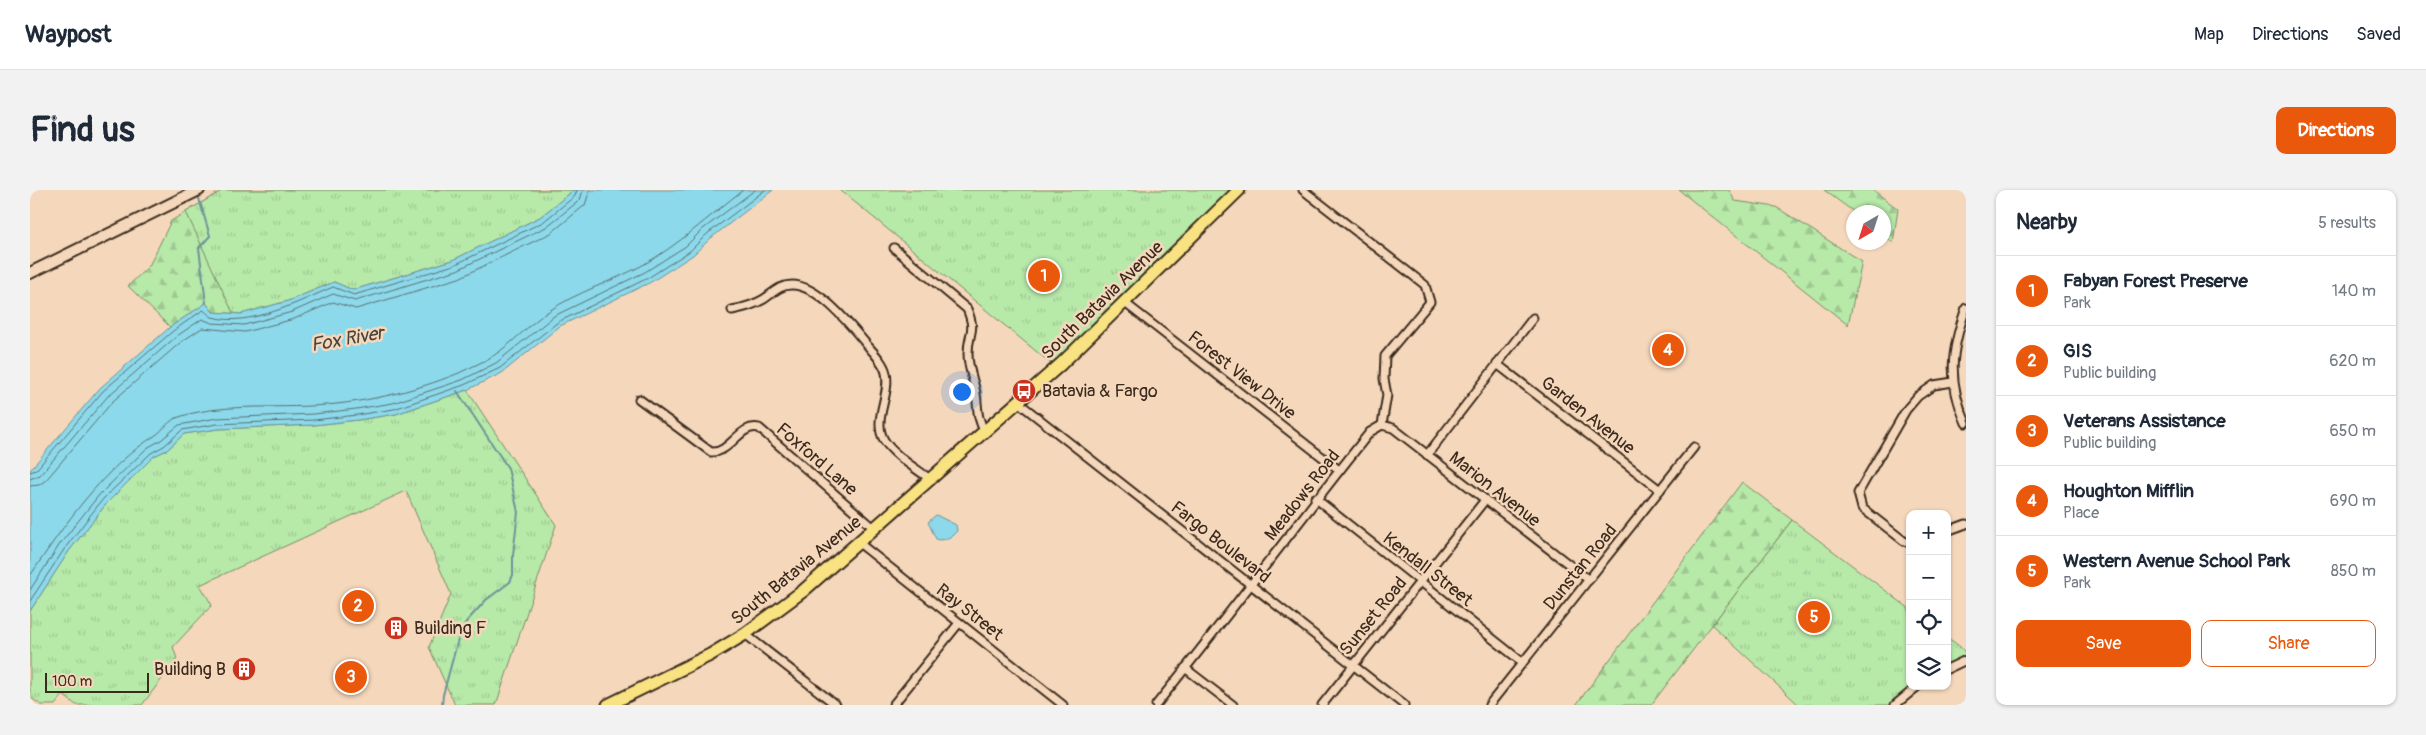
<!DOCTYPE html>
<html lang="en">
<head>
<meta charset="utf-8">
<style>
	:root { --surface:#fff; --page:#f2f2f3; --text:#1f2937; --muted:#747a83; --line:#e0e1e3; --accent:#ea580c }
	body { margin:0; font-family:Pangolin,sans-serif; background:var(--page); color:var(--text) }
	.controls { position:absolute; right:15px; bottom:15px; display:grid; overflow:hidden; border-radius:10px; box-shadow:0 1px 4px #0004 }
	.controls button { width:45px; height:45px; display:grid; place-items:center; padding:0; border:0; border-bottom:1px solid var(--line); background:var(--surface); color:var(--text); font:25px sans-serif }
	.compass { position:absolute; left:1816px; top:15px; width:45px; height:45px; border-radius:50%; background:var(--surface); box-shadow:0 1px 4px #0004; rotate:219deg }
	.scale { position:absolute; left:15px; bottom:12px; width:104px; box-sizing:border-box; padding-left:5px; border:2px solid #3b2a1e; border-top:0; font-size:14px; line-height:18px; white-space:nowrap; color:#3b2a1e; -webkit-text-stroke:4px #f5d8bb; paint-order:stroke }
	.you { position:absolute; left:931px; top:201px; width:18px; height:18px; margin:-12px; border:4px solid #fff; border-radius:50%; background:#1a73e8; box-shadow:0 0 0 8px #1a73e833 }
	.badge { display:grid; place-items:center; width:32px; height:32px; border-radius:50%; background:var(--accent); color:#fff; font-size:16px; font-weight:700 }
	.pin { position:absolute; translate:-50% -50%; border:2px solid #fff; box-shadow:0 1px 5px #0006 }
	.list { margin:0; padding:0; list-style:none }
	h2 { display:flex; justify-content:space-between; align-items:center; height:65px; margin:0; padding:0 20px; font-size:21px }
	h2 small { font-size:16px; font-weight:400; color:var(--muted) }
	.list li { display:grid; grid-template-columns:32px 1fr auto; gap:15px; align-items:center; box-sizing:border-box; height:70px; padding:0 20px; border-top:1px solid var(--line) }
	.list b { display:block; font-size:19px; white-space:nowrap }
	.list p { margin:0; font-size:16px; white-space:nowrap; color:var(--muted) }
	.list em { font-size:16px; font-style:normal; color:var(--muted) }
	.actions { display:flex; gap:10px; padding:15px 20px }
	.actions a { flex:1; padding:11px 0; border:1px solid var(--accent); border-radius:10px; text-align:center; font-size:18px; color:var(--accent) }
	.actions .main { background:var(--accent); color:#fff }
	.icon { flex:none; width:28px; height:28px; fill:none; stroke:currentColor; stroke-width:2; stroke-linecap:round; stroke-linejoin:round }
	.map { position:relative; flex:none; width:1936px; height:515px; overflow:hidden; border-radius:10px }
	header { display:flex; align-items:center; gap:30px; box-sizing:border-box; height:70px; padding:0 25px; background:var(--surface); border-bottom:1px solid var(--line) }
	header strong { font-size:24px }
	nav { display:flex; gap:28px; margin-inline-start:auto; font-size:18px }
	.intro { display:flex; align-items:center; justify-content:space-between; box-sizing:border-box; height:120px; padding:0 30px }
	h1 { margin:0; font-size:35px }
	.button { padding:12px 22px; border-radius:10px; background:var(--accent); color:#fff; font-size:18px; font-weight:700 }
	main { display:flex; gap:30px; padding:0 30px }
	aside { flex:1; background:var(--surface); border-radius:10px; box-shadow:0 1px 4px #0004 }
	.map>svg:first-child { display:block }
</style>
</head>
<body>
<header>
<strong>Waypost</strong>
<nav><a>Map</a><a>Directions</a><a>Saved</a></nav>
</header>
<div class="intro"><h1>Find us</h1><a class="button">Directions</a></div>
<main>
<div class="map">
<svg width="1936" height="515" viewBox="0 0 1936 515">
	<defs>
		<pattern id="forest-firs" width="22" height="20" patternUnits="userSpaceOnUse" patternTransform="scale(1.25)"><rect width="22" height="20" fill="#b7e9a9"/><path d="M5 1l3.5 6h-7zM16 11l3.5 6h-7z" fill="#9ec891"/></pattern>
		<pattern id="park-tufts" width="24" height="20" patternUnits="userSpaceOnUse" patternTransform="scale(1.25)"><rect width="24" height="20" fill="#b7e9a9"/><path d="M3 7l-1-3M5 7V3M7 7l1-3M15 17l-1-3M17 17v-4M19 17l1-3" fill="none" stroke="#9ec891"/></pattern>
	</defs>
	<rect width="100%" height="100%" fill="#f5d8bb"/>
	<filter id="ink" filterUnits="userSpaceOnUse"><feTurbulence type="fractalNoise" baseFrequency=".02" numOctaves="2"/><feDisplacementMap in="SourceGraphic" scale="10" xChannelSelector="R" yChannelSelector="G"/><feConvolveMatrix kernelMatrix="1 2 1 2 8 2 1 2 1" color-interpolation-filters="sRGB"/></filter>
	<g filter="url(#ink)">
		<g fill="url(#forest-firs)" stroke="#798a64">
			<polygon points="193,0 544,0 423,70 323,100 211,124 183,122 176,113 140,137 98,96 119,76 141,31"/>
			<polygon points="1649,0 1699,0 1705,11 1746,17 1832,72 1818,135"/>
			<polygon points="1794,0 1843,0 1868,19 1863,53 1854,45 1854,22 1824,22"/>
			<polygon points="1712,292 1762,330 1621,515 1546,515"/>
		</g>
		<g fill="url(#park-tufts)" stroke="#798a64">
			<polygon points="193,0 544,0 510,27 423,70 323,100 304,92 258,111 211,124 203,123 156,22"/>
			<polygon points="810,0 1200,0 1024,176"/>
			<polygon points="437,200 526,335 466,515 425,515 399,457 421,404 376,301 170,395 182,415 143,457 147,469 112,515 46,515 33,505 25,515 11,515 0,507 0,421 39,361 77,313 124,266 137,260 154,244 188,239 284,235 328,230 366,224"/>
			<polygon points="1762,330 1880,419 1880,496 1883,496 1860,515 1769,515 1682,435"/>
			<path d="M 1917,447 C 1924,453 1934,457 1936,466 L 1917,475 Z"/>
		</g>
		<g fill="#8cd9eb" stroke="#6c9399">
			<polygon points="544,0 743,0 681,48 663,65 621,92 530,136 472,183 437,200 366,224 328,230 284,235 188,239 154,244 137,260 124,266 77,313 39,361 0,421 0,280 70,198 140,137 176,113 183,122 211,124 258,111 304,92 323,100 423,70 510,27"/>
			<path d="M 906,325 L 926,335 L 927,341 C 922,347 913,352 906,349 L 898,332 Z"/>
		</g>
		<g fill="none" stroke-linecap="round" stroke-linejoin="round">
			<g stroke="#5b7070" stroke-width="1">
				<path d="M 0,282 L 6,280 L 73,201 L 143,141 L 173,120 C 177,122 178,125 182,127 C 219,138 270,111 303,97 L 324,105 L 424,75 L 513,32 L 545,6 L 547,0"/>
				<polyline points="0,289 10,285 78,206 147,146 172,129 182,133 214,135 262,122 303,104 325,111 427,80 516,37 550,10 553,0"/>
				<polyline points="0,296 9,295 16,290 83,211 151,152 172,138 215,142 264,129 303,112 326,119 429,88 521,43 555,15 560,0"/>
				<path d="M 0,386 C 34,335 73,278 126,245 C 134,239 139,230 149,227 C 187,214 240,218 280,216 C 329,214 383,202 429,183 C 439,178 453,172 463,166 C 483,153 499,134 519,121 C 547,102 581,92 611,76 C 648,56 679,26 713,0"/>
				<polyline points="0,400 30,354 69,305 117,258 131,250 149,235 187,228 284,224 326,219 363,213 432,190 466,173 524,126 615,82 656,56 673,39 725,0"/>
				<polyline points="0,411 35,358 73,309 121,263 134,256 152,240 187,234 284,230 327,225 364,219 434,195 470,178 528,132 618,88 660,61 677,44 735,0"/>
			</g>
			<g stroke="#6c9399" stroke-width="2">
				<polyline points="168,5 180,46 169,58 176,113"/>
				<polyline points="412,515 413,505 429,446 436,432 456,410 480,392 483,385 483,365 488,322 478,278 427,201"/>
			</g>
			<g stroke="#3b2a1e" stroke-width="11">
				<g id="street">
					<polyline points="1273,0 1395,95 1400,112 1355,166 1354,189 1357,205 1352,235"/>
					<path d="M 864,58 L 937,119 C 947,143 938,141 938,164 C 938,176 942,186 945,198 C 949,216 945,225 955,242"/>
					<polyline points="1095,113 1309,280"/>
					<path d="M 1936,118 C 1921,161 1917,190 1936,233"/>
					<path d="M 702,120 C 713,118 724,115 734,109 C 743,103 750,95 761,95 C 788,94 822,137 837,155 C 844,163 854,173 856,183 C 861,205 842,230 854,250 C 864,266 886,278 901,290"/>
					<polyline points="1467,174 1630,300"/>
					<path d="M 609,209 L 681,262 C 700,264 710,233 729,238 L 845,339"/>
					<polyline points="989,213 1374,515"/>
					<polyline points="1352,235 1363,238 1559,390"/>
					<polyline points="1397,265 1503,128"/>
					<polyline points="1285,308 1492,472"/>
					<polyline points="1917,341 1936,334"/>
					<polyline points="829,353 1033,515"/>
					<polyline points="1880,353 1874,351 1832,318 1828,303 1876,220 1888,206 1904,195 1923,192"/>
					<polyline points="715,444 806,515"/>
					<polyline points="1155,478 1203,515"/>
					<polyline points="1917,479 1936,470"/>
					<polyline points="863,515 929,433"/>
					<path d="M 1126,515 C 1199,425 1268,332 1340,242 L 1352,235"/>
					<polyline points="1292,515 1455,310"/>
					<polyline points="1459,515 1664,257"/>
					<polyline points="1865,515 1888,496"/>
				</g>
			</g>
			<g stroke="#3b2a1e" stroke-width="14">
				<polyline id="secondary" points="0,83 169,0"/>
			</g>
			<g stroke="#3b2a1e" stroke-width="15">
				<polyline id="primary" points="578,515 680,465 715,444 773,401 1031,174 1209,0"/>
			</g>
			<use href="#street" stroke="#f5d8bb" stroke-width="7"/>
			<use href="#secondary" stroke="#f5d8bb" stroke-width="10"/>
			<use href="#primary" stroke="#f8e281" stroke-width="11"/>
		</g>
	</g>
	<defs>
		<g id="bus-disc" transform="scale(1.25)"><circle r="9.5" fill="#c8321e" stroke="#f5d8bb"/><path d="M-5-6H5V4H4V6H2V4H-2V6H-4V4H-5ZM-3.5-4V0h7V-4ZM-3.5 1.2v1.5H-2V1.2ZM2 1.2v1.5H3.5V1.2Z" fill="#fff"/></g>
		<g id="building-disc" transform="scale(1.25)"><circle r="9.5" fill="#c8321e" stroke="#f5d8bb"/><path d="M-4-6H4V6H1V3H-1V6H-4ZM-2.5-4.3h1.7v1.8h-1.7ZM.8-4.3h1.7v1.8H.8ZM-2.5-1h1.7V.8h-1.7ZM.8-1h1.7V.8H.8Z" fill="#fff"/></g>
	</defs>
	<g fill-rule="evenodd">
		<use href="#bus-disc" x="994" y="201"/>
		<use href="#building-disc" x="366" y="438"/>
		<use href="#building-disc" x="214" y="479"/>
	</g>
	<g text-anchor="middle" stroke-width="5" stroke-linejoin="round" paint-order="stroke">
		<g font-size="18" fill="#3b2a1e" stroke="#f5d8bb">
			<text transform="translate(1072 110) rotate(-44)" y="6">South Batavia Avenue</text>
			<text transform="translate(1212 185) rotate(38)" y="6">Forest View Drive</text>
			<text transform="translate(1558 225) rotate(38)" y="6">Garden Avenue</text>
			<text transform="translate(787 269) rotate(41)" y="6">Foxford Lane</text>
			<text transform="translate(1465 299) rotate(38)" y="6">Marion Avenue</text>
			<text transform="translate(1272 305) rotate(-52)" y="6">Meadows Road</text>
			<text transform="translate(1191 352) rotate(38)" y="6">Fargo Boulevard</text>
			<text transform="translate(1550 377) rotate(-51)" y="6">Dunstan Road</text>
			<text transform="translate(1398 379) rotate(38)" y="6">Kendall Street</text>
			<text transform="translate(766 380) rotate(-39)" y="6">South Batavia Avenue</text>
			<text transform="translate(940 422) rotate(38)" y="6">Ray Street</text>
			<text transform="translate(1343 426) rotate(-51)" y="6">Sunset Road</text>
		</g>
		<g font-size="18" fill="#3b2a1e" stroke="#f5d8bb" text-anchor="start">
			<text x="1012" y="207">Batavia &amp; Fargo</text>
			<text x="384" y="444">Building F</text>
			<text x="196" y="485" text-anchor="end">Building B</text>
		</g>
		<g font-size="19" font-style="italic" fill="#47443d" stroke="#f5d8bb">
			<text transform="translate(317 148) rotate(-10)" y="7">Fox River</text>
		</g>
	</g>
</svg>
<div class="controls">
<button>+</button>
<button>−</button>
<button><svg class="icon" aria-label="locate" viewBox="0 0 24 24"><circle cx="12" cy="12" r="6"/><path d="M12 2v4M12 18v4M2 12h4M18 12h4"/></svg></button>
<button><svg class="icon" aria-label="layers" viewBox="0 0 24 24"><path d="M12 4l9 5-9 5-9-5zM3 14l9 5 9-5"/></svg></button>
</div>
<svg class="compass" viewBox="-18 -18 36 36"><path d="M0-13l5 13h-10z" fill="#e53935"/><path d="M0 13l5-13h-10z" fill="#747a83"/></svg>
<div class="scale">100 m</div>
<div class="you"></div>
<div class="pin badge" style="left:1014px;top:86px">1</div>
<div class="pin badge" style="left:328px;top:416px">2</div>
<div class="pin badge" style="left:321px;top:487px">3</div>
<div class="pin badge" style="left:1638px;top:160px">4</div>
<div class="pin badge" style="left:1784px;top:427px">5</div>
</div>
<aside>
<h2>Nearby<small>5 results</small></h2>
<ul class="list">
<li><span class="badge">1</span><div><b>Fabyan Forest Preserve</b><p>Park</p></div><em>140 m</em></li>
<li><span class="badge">2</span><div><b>GIS</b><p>Public building</p></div><em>620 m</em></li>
<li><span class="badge">3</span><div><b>Veterans Assistance</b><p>Public building</p></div><em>650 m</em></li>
<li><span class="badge">4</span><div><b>Houghton Mifflin</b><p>Place</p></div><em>690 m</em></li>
<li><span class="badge">5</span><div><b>Western Avenue School Park</b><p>Park</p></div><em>850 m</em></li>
</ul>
<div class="actions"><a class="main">Save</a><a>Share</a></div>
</aside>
</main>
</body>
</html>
